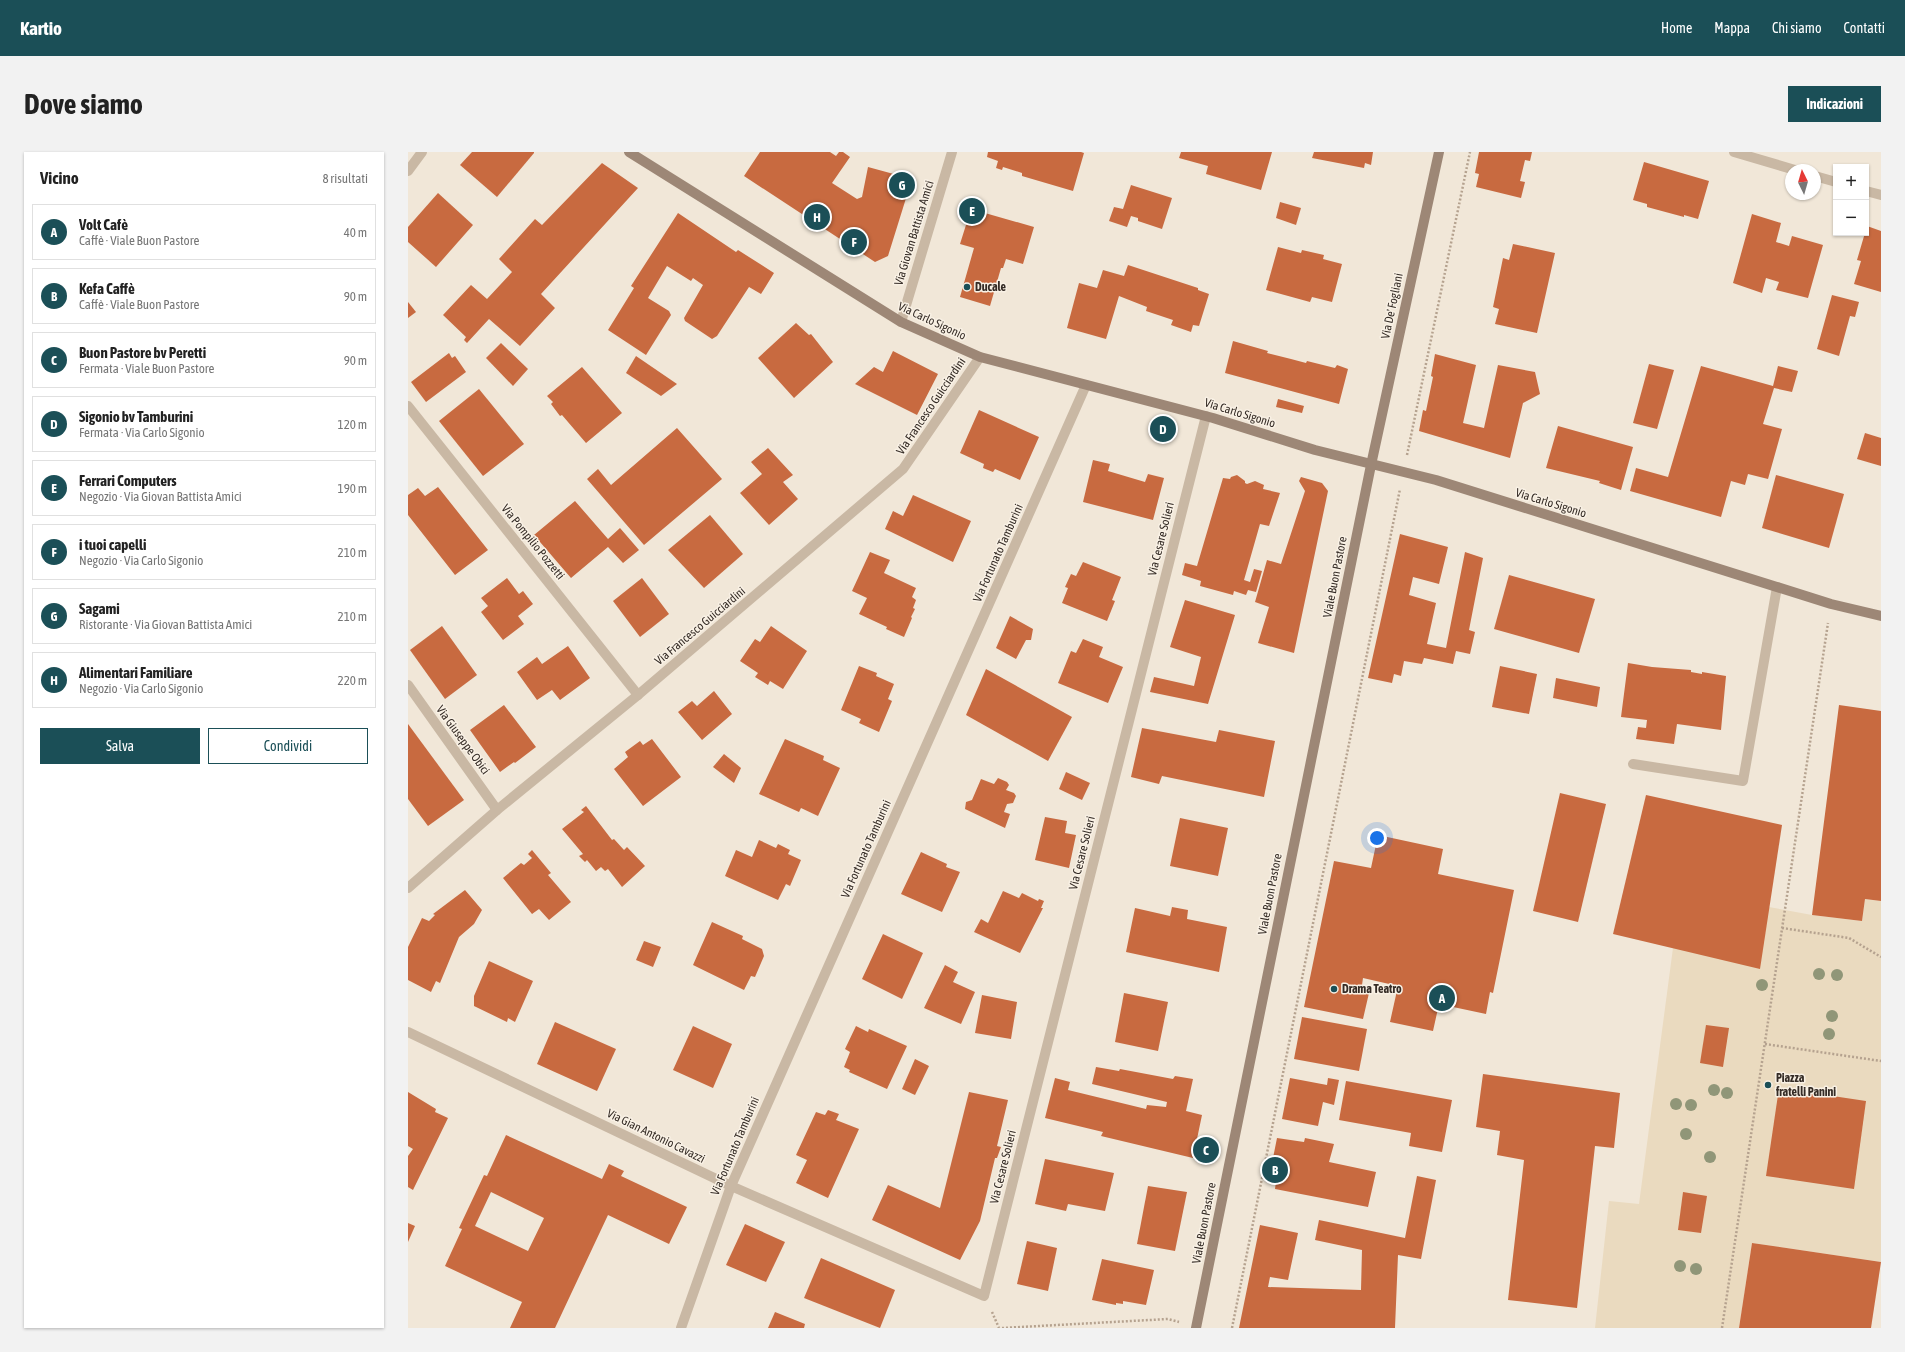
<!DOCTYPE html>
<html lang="it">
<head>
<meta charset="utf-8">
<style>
	:root { --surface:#fff; --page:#f2f2f2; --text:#222; --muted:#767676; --line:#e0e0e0; --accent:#1b4f57 }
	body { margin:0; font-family:"Asap Condensed",sans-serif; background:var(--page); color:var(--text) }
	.controls { position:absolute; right:12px; top:12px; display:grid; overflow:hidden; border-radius:0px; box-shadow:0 1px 3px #0004 }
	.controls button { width:36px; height:36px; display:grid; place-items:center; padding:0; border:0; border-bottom:1px solid var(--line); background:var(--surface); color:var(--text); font:20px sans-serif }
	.compass { position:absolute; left:1377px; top:12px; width:36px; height:36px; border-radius:50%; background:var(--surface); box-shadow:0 1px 3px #0004; rotate:355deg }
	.you { position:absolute; left:969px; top:686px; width:14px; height:14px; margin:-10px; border:3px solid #fff; border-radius:50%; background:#1a73e8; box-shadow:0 0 0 6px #1a73e833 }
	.badge { display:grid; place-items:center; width:26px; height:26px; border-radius:50%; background:var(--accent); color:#fff; font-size:13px; font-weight:700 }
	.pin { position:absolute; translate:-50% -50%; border:2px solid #fff; box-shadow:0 1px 4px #0006 }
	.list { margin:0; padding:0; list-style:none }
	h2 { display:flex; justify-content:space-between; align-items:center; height:52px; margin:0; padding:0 16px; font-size:17px }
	h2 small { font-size:13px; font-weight:400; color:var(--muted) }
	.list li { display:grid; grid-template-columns:26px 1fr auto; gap:12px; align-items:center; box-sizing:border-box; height:56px; margin:0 8px 8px; padding:0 8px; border:1px solid var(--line); border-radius:0px }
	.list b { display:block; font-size:15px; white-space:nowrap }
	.list p { margin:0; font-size:13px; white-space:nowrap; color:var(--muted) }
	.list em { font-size:13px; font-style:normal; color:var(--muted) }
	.actions { display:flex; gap:8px; padding:12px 16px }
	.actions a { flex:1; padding:9px 0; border:1px solid var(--accent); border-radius:0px; text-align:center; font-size:14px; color:var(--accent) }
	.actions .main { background:var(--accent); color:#fff }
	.map { position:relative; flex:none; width:1473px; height:1176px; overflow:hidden; border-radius:0px }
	header { display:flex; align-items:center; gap:24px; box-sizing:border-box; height:56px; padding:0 20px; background:var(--accent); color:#fff }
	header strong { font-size:19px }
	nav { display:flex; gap:22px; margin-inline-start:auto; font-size:14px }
	.intro { display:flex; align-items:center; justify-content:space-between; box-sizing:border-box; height:96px; padding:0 24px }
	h1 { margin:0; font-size:28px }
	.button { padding:10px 18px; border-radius:0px; background:var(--accent); color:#fff; font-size:14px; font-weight:700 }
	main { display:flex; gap:24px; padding:0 24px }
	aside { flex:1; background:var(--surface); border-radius:0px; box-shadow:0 1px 3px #0004 }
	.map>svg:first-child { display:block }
</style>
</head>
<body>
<header>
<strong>Kartio</strong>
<nav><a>Home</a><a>Mappa</a><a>Chi siamo</a><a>Contatti</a></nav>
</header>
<div class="intro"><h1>Dove siamo</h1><a class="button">Indicazioni</a></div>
<main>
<aside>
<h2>Vicino<small>8 risultati</small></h2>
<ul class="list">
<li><span class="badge">A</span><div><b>Volt Cafè</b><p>Caffè · Viale Buon Pastore</p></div><em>40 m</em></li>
<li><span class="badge">B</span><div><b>Kefa Caffè</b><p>Caffè · Viale Buon Pastore</p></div><em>90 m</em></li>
<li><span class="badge">C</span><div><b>Buon Pastore bv Peretti</b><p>Fermata · Viale Buon Pastore</p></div><em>90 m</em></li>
<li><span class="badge">D</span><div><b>Sigonio bv Tamburini</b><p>Fermata · Via Carlo Sigonio</p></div><em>120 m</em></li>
<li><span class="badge">E</span><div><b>Ferrari Computers</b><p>Negozio · Via Giovan Battista Amici</p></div><em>190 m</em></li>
<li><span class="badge">F</span><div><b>i tuoi capelli</b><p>Negozio · Via Carlo Sigonio</p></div><em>210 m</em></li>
<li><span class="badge">G</span><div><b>Sagami</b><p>Ristorante · Via Giovan Battista Amici</p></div><em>210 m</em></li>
<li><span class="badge">H</span><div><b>Alimentari Familiare</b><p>Negozio · Via Carlo Sigonio</p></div><em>220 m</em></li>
</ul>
<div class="actions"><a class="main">Salva</a><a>Condividi</a></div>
</aside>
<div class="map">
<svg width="1473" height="1176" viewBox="0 0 1473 1176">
	<rect width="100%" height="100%" fill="#f1e7d8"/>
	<polygon fill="#eadabf" points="1457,747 1473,749 1473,1110 1344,1091 1331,1176 1187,1176 1201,1049 1231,1052 1265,796 1361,755 1404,763 1454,769"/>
	<g fill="#c86a40" fill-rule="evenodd">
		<polygon points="64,0 126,0 126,1 89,45 52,13"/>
		<polygon points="352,0 422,0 428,4 431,0 435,0 442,5 424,31 449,47 454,45 460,15 504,27 480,104 467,110 336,24"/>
		<polygon points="580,0 673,0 676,1 665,39 614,24 614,21 595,15 594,18 588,16 590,9 579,5"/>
		<polygon points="773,0 864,0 853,38 798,22 800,14 771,6"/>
		<polygon points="906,0 965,0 963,13 957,11 956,16 904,6"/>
		<polygon points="1071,0 1124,0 1122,9 1117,8 1112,29 1117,30 1113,46 1068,35 1071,22 1067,21"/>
		<polygon points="1236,10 1301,29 1290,67 1276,63 1276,65 1239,55 1239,52 1225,48"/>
		<polygon points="194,11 230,36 133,142 147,156 112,194 81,167 59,191 56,188 58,185 35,163 63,133 79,147 104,120 91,107 127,67 134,73"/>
		<polygon points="723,33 764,46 754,77 730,69 730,66 723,64 719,75 701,69 706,55 715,57"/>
		<polygon points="30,41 65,73 28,115 0,90 0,75"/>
		<polygon points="872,50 893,56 888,73 868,66"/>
		<polygon points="563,57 626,75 615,112 598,107 595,116 593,116 582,154 552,145 566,96 552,92"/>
		<polygon points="270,61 328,100 330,98 366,121 353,142 341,135 309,184 304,187 277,169 276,166 295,133 285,126 283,129 259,114 240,146 261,159 263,163 238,203 200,178 226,136 223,134"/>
		<polygon points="1344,62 1373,71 1368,90 1381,94 1384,84 1415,93 1400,146 1368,138 1371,130 1358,126 1354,141 1325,131"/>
		<polygon points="1459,74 1473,79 1473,140 1446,132 1453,109 1449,108"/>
		<polygon points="1105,92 1147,101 1129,181 1087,172 1091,157 1085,155 1095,106 1101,108"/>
		<polygon points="870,95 893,101 894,98 916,103 915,107 934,112 924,150 904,145 902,150 858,138"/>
		<polygon points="720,113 790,136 790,138 801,142 791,174 785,173 783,180 763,173 765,168 738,159 739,155 711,144 698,187 659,176 671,131 689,136 695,118 716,124"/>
		<polygon points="1424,143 1451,150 1447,165 1442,164 1431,204 1409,197"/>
		<polygon points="0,150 8,160 0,166"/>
		<polygon points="388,171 401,183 403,182 425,210 386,246 350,206"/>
		<polygon points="825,189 860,199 859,201 883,207 898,211 899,209 927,216 929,213 940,217 931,252 817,221"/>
		<polygon points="93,191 120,217 105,234 78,206"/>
		<polygon points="485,199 530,222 509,263 447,232 466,215 475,220"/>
		<polygon points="41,201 44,206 47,204 58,220 18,250 3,230"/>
		<polygon points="1027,202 1068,213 1055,271 1076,276 1090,213 1127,220 1132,242 1115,251 1102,306 1011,279 1015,258 1018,259 1025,225 1023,224"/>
		<polygon points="228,204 269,232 253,244 218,221"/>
		<polygon points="1241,212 1266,218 1249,277 1225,271"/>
		<polygon points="1293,214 1365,234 1370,214 1390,219 1384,240 1366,236 1355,272 1374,277 1360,327 1340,322 1337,333 1323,329 1313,365 1222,339 1228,316 1260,325"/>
		<polygon points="174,215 214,261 178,291 154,263 152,264 143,252 145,250 139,244"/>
		<polygon points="71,237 116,292 75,324 31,269"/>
		<polygon points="870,247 896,254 894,261 868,255"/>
		<polygon points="571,258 631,285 612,328 587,317 585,320 575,316 576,312 552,301"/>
		<polygon points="1150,274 1225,295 1213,338 1191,331 1192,329 1138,316"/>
		<polygon points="269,276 314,327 236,393 179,327 190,317 203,333"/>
		<polygon points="1457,281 1473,286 1473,314 1449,307"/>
		<polygon points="360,296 385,323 375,330 390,347 361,373 332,341 354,322 343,310"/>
		<polygon points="685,308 702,312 700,319 737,330 740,322 756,326 745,368 675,350"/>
		<polygon points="829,323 837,329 837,331 839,332 847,329 856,333 855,337 872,341 861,374 852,372 836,428 842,430 846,417 854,419 848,440 840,438 838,443 826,439 825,443 792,434 793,429 774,423 777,411 789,414 815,326 822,327 823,325"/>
		<polygon points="1368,323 1436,342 1421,396 1354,376"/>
		<polygon points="893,325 914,331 920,339 886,501 850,491 861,455 847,450 859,408 873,412 897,339 891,329"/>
		<polygon points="30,335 80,398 47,423 0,363 0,343 10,336 17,344"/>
		<polygon points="505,343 563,369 545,410 477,377 485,359 495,364"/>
		<polygon points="167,349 200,387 212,376 231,398 215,411 200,395 163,426 126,383"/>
		<polygon points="302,363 335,402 296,436 260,398"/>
		<polygon points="992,382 1040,395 1031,432 1005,425 1001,443 1028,451 1019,492 1038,496 1057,400 1075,406 1061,478 1067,480 1062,502 1048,499 1045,512 1016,506 1014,512 996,509 993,524 986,522 984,531 960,526"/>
		<polygon points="462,400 482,408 476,421 508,436 504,445 508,448 505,456 507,457 503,465 504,466 496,485 478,477 479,475 451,462 459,446 444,439"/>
		<polygon points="675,410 713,425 704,448 707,449 699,469 654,451 660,436 657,435 663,422 668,424"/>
		<polygon points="1101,423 1187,447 1171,501 1086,477"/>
		<polygon points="99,426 111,442 115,439 125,452 110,464 116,472 95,488 73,460 80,454 73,446"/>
		<polygon points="234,426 261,462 232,485 205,449"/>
		<polygon points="777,448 827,463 800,552 742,540 746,525 786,534 793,505 762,495"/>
		<polygon points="602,464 625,477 623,488 618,488 608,507 588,496"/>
		<polygon points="34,474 69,523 37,547 2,498"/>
		<polygon points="363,474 399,499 375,537 362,529 360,533 347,525 350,521 332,509 347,487 352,490"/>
		<polygon points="675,487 695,495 691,505 715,515 700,551 650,531 663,499 668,501"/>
		<polygon points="160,494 182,526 152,548 144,538 129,548 109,520 129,505 134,512"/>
		<polygon points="1220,511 1244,515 1283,518 1283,520 1294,522 1294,520 1318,524 1313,578 1269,572 1266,592 1228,587 1230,575 1238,576 1239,568 1213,565"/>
		<polygon points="451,514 469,521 468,524 486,532 480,547 484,549 471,580 451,571 453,567 433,558"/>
		<polygon points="1092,514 1129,522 1121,562 1084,555"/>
		<polygon points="578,517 664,565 640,609 558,563"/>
		<polygon points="1148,526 1192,535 1189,555 1145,546"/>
		<polygon points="306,539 324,562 294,588 270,560 284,549 289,554"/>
		<polygon points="96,553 128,595 107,611 106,610 92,620 62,578"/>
		<polygon points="1431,553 1473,559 1473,749 1457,747 1454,769 1404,763"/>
		<polygon points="0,572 56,648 20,674 0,647"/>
		<polygon points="734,576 808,590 811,578 867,589 856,645 754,624 751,632 723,625"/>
		<polygon points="244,587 273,625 235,654 206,617 220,605 217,600 232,589 235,593"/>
		<polygon points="377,587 416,604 415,608 432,616 410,664 393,656 391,660 351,642"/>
		<polygon points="316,602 333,616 326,631 305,615"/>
		<polygon points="658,620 682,631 674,648 651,637"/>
		<polygon points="590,626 599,630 601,633 598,638 606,641 608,644 605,651 599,652 596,660 602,662 597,676 557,657 558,650 564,648 573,627 586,632"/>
		<polygon points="1152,641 1198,652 1170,770 1125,759"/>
		<polygon points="1238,643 1374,673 1352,817 1205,782"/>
		<polygon points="178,654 204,688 206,687 216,698 219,695 237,714 214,735 200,717 197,719 193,715 188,719 179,708 177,710 171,704 175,702 154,677 176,660 173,658"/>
		<polygon points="637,665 659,669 657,681 668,683 661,716 627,708"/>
		<polygon points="772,666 820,676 810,724 762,714"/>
		<polygon points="970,683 1035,697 1030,722 1106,738 1085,841 1082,840 1078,862 1031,852 1025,879 982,870 990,834 955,826 953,840 961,841 955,867 896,855 926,709 963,716"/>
		<polygon points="351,688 368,696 370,692 382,698 380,702 393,708 382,734 378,732 370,748 317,724 328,698 344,705"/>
		<polygon points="124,698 143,721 140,723 163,750 141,768 131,757 124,762 95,726 113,711 116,713 124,706 120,702"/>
		<polygon points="513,700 539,712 538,715 552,720 534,760 493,742"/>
		<polygon points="57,738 74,758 66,772 51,785 32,831 28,829 23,840 0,828 0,795 14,766 21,769 27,763 25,762"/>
		<polygon points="595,739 611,746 614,741 630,749 631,747 636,749 633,756 635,756 612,801 566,780 573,767 580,771"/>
		<polygon points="764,755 780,758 779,767 819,775 811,820 718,800 727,756 762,764"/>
		<polygon points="304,770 335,784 334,787 354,797 356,804 347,825 343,824 336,838 285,813"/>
		<polygon points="475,782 515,801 494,847 454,827"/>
		<polygon points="236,789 253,795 245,815 228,808"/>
		<polygon points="81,809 125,829 107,870 100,866 99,870 66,854 66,844"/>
		<polygon points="537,813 550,820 545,830 567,840 553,872 516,856"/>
		<polygon points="716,841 760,850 750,899 707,890"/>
		<polygon points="574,843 609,850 603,887 567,881"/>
		<polygon points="894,865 959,877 951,919 886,907"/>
		<polygon points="147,870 208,897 189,939 129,912"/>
		<polygon points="1298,873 1321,876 1315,915 1292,911"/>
		<polygon points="285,874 324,892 305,936 265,918"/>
		<polygon points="448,874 460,880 461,877 499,894 479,937 441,920 442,918 436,915 442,900 437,897"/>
		<polygon points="507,907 521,914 507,943 494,937"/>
		<polygon points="688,915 711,919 712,917 765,927 767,924 785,927 778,959 794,963 785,1006 693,984 695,980 637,966 647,926 662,930 660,938 738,957 739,953 758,955 759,950 684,932"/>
		<polygon points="1075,922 1212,941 1206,996 1187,994 1169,1156 1100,1148 1116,1008 1089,1003 1092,979 1068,975"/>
		<polygon points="882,926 919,933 920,926 931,928 926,953 915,950 910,974 874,967"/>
		<polygon points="938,929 1044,948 1034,1000 1001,994 1003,981 931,968"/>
		<polygon points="1371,936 1458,949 1446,1037 1358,1024"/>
		<polygon points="0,940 28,957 27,960 40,966 5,1038 0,1035 0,1004 5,997 0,994"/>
		<polygon points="561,940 600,948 589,994 593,995 589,1006 587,1006 572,1069 552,1108 464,1068 480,1033 532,1056"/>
		<polygon points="420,958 431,962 428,968 451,977 420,1046 388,1031 399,1008 388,1003 408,960 417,963"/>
		<path d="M 98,983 L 194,1027 L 201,1012 L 216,1019 L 213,1024 L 279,1055 L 261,1092 L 200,1063 L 147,1176 L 102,1176 L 114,1150 L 37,1114 L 54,1077 L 51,1076 L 76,1023 L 79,1024 ZM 83,1040 L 136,1066 L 120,1099 L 67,1074 Z"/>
		<polygon points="869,986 896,990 897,986 926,992 921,1010 968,1020 960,1055 867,1037 869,1022 862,1021"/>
		<polygon points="637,1007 706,1021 697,1059 660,1052 658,1059 627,1052"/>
		<polygon points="1009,1024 1028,1028 1013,1107 990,1103 987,1176 831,1176 852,1073 890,1081 880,1128 862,1125 860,1135 953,1138 954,1098 907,1088 911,1068 997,1086"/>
		<polygon points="740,1034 779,1040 767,1099 729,1092"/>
		<polygon points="1275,1040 1299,1044 1293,1081 1270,1078"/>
		<polygon points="0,1071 7,1074 0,1090"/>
		<polygon points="337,1072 377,1090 358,1130 318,1113"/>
		<polygon points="619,1089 649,1096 640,1139 609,1132"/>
		<polygon points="1344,1091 1473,1110 1463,1176 1331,1176"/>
		<polygon points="413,1106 487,1138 472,1176 396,1146"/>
		<polygon points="694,1107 746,1118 738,1153 715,1149 715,1152 708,1151 708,1153 684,1148"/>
		<polygon points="367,1160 397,1172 396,1176 360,1176"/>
	</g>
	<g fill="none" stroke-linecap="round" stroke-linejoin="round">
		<g stroke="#b5a28f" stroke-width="2.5" stroke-dasharray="2 2" stroke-linecap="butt">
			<polyline points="999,303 1062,0"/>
			<polyline points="1374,776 1441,786 1473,805"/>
			<polyline points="1357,892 1473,909"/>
			<polyline points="584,1160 591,1176"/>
			<polyline points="594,1176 760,1167 771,1170"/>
			<polyline points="824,1176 992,337"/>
			<polyline points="1314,1176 1420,471"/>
		</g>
		<polyline stroke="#c9b8a4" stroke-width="10" points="1225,612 1335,629 1369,435"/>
		<g stroke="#c9b8a4" stroke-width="10">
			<polyline points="1326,0 1387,18"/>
			<polyline points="0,19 14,0"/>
			<polyline points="1407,24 1428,30"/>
			<polyline points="1458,39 1473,43"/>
			<polyline points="493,170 544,0"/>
			<polyline points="0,254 230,543"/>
			<polyline points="0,533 89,658"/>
			<polyline points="0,736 89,658 230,543 495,317 572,205"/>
			<polyline points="0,880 323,1034 576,1144 798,264"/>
			<polyline points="273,1176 323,1034 678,233"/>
		</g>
		<g stroke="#9d8776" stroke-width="10">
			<polyline points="221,0 493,170 572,205 805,266 907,298 1028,328 1423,452 1473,464"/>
			<polyline points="788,1176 963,313 1031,0"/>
		</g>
	</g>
	<g fill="#909678">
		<circle cx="1411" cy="822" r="6"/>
		<circle cx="1429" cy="823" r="6"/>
		<circle cx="1354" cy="833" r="6"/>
		<circle cx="1424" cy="864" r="6"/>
		<circle cx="1421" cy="882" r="6"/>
		<circle cx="1306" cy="938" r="6"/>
		<circle cx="1319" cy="941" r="6"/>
		<circle cx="1268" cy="952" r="6"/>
		<circle cx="1283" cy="953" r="6"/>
		<circle cx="1278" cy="982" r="6"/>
		<circle cx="1302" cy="1005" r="6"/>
		<circle cx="1272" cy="1114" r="6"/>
		<circle cx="1288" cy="1117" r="6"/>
	</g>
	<g fill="#1b4f57" stroke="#f9f1e5" stroke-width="1.5">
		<circle cx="559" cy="135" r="4"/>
		<circle cx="926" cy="837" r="4"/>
		<circle cx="1360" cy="933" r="4"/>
	</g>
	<g text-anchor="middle" stroke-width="3" stroke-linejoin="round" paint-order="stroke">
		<g font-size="12" fill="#352c26" stroke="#f9f1e5">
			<text transform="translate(506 81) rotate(-73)" y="4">Via Giovan Battista Amici</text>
			<text transform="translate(984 154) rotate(-78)" y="4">Via De' Fogliani</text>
			<text transform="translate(524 169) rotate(25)" y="4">Via Carlo Sigonio</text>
			<text transform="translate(523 254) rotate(-56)" y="4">Via Francesco Guicciardini</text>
			<text transform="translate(832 261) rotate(17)" y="4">Via Carlo Sigonio</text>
			<text transform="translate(1143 351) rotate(17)" y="4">Via Carlo Sigonio</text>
			<text transform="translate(753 387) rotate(-76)" y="4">Via Cesare Solieri</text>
			<text transform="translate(125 390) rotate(51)" y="4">Via Pompilio Pozzetti</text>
			<text transform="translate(590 401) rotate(-66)" y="4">Via Fortunato Tamburini</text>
			<text transform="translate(927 425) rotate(-79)" y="4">Viale Buon Pastore</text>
			<text transform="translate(292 474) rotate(-40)" y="4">Via Francesco Guicciardini</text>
			<text transform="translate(55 588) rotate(54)" y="4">Via Giuseppe Obici</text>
			<text transform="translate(458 697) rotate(-66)" y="4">Via Fortunato Tamburini</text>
			<text transform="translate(674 701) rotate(-76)" y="4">Via Cesare Solieri</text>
			<text transform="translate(862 742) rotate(-79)" y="4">Viale Buon Pastore</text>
			<text transform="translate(248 984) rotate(26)" y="4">Via Gian Antonio Cavazzi</text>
			<text transform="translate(327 994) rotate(-67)" y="4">Via Fortunato Tamburini</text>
			<text transform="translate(595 1015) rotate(-76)" y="4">Via Cesare Solieri</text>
			<text transform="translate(796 1071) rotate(-79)" y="4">Viale Buon Pastore</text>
		</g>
		<g font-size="12" font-weight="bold" fill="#352c26" stroke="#f9f1e5" text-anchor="start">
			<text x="567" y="139">Ducale</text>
			<text x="934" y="841">Drama Teatro</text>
			<text x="1368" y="930">Piazza<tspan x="1368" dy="14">fratelli Panini</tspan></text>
		</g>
	</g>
</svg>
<div class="controls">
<button>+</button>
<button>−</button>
</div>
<svg class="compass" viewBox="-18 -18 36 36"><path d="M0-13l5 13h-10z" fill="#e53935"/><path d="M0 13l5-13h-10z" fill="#767676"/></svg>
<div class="you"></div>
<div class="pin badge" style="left:1034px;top:846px">A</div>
<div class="pin badge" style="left:867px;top:1018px">B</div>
<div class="pin badge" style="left:798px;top:998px">C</div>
<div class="pin badge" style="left:755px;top:277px">D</div>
<div class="pin badge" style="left:564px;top:59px">E</div>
<div class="pin badge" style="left:446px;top:90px">F</div>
<div class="pin badge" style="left:494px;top:33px">G</div>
<div class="pin badge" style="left:409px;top:65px">H</div>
</div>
</main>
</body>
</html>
